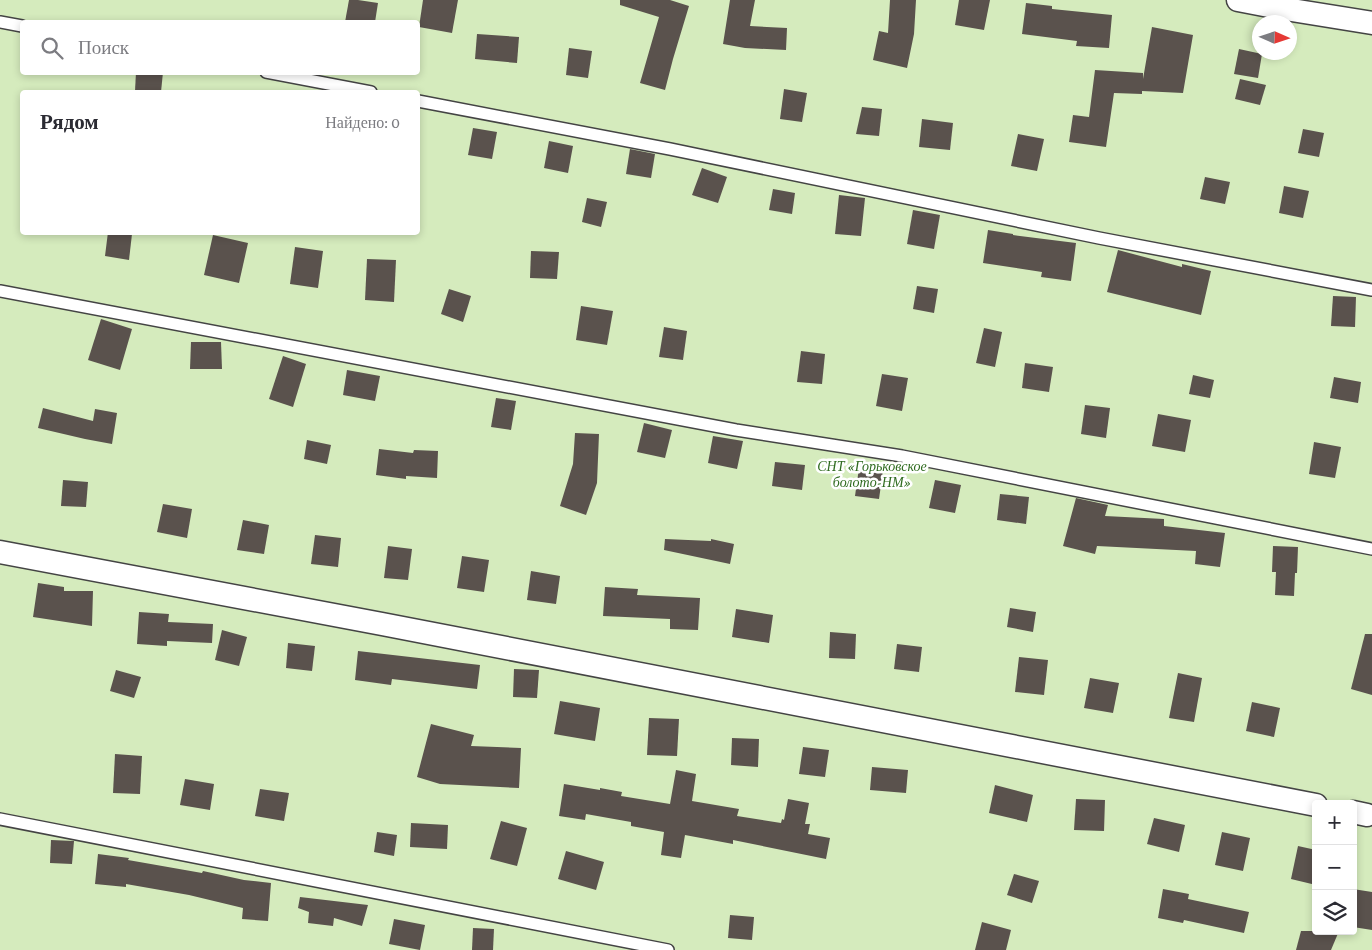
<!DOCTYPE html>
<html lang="ru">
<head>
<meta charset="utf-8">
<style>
	:root { --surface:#fff; --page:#f7f7f7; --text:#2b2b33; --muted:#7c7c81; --line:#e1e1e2 }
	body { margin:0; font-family:"Crimson Pro",serif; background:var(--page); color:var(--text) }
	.controls { position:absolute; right:15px; bottom:15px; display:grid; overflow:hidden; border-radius:5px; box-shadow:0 2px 8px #0003 }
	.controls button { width:45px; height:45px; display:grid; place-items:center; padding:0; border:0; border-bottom:1px solid var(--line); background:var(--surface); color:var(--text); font:25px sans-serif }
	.compass { position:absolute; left:1252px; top:15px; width:45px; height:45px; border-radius:50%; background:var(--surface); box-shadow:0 2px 8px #0003; rotate:93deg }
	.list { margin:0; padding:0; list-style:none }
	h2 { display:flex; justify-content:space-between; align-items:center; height:65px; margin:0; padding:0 20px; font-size:21px }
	h2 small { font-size:16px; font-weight:400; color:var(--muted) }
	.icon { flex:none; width:28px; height:28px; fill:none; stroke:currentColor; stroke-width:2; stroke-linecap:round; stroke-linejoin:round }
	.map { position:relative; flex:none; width:1372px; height:950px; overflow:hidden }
	.search { position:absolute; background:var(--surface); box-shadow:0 2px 8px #0003; left:20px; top:20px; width:400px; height:55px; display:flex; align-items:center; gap:12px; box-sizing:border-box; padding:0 18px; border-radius:5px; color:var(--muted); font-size:19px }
	.panel { position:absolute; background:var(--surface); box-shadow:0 2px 8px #0003; left:20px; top:90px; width:400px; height:145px; border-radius:5px }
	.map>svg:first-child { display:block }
</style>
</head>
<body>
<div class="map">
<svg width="1372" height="950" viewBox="0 0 1372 950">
	<rect width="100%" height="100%" fill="#fffdf5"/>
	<path fill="#d5ebbd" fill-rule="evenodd" d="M 0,0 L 1372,0 L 1372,950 L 0,950 ZM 22,22 L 418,22 L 418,72 L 22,72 ZM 1260,22 L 1290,22 L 1290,52 L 1260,52 ZM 22,92 L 418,92 L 418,232 L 22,232 ZM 1316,804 L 1353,804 L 1353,931 L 1316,931 Z"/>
	<g fill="#5a524d">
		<polygon points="349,0 358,0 378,3 375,22 345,22"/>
		<polygon points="423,0 458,0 452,33 419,27"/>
		<polygon points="620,0 670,0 689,6 673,59 665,90 640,83 659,17 620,5"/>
		<polygon points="730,0 755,0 750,26 787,28 786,50 745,48 723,44"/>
		<polygon points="890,0 916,0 914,34 907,68 873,60 879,31 888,33"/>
		<polygon points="959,0 990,0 984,30 955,25"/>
		<polygon points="1026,3 1052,6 1052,9 1112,15 1109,48 1076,46 1077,41 1022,34"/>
		<polygon points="1152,27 1193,35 1183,93 1142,91 1142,94 1114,93 1106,147 1069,142 1073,115 1089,117 1095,70 1143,73 1143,79"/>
		<polygon points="477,34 519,37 517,63 475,59"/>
		<polygon points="569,48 592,51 588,78 566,75"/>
		<polygon points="1239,49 1262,54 1258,78 1234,74"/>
		<polygon points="136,72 163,72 161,92 135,91"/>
		<polygon points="1240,79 1266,85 1260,105 1235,99"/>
		<polygon points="784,89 807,93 802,122 780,119"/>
		<polygon points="862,107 882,109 879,136 856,134"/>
		<polygon points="922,119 953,123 950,150 919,147"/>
		<polygon points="473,128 497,132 492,159 468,155"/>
		<polygon points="1303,129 1324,133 1319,157 1298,153"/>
		<polygon points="1018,134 1044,139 1037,171 1011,166"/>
		<polygon points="549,141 573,146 568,173 544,168"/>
		<polygon points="630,149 655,154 651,178 626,174"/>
		<polygon points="702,168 727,177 718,203 692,195"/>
		<polygon points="1205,177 1230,182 1225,204 1200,199"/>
		<polygon points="1284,186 1309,191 1303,218 1279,213"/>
		<polygon points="773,189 795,193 792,214 769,210"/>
		<polygon points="839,195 865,198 861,236 835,234"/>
		<polygon points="587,198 607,202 601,227 582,222"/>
		<polygon points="913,210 940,215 934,249 907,244"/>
		<polygon points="988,230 1013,234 1013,235 1076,243 1071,281 1041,277 1042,272 983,263"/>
		<polygon points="108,232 132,234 129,260 105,256"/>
		<polygon points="213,235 248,243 239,283 204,275"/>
		<polygon points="295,247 323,251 318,288 290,284"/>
		<polygon points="1118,250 1182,267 1182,264 1211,271 1201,315 1107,292"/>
		<polygon points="531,251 559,252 557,279 530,278"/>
		<polygon points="367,259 396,260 394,302 365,300"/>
		<polygon points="917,286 938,289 934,313 913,309"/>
		<polygon points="449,289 471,296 463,322 441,314"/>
		<polygon points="1333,296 1356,297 1355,327 1331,326"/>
		<polygon points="581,306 613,311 607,345 576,340"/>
		<polygon points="101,319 132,329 120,370 88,360"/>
		<polygon points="664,327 687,331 683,360 659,357"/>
		<polygon points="984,328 1002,332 995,367 976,363"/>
		<polygon points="191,342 221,342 222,369 190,369"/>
		<polygon points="801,351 825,354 822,384 797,382"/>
		<polygon points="283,356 306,364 293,407 269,399"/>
		<polygon points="1025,363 1053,367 1049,392 1022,388"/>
		<polygon points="347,370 380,376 375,401 343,395"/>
		<polygon points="882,374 908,378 902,411 876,406"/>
		<polygon points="1193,375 1214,380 1210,398 1189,394"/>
		<polygon points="1334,377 1361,382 1358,403 1330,398"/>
		<polygon points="496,398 516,401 511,430 491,427"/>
		<polygon points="1085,405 1110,408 1106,438 1081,434"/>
		<polygon points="43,408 93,421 95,409 117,413 112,444 85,439 38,428"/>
		<polygon points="1158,414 1191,420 1185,452 1152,446"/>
		<polygon points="644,423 672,430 665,458 637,452"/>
		<polygon points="575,433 599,434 597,483 586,515 560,506 573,464"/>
		<polygon points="713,436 743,441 737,469 708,463"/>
		<polygon points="307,440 331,445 327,464 304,459"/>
		<polygon points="1314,442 1341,447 1335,478 1309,474"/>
		<polygon points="379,449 413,453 414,450 438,451 437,478 406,476 406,479 376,475"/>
		<polygon points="860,461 884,464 879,499 855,496"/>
		<polygon points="775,462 805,465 802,490 772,486"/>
		<polygon points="63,480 88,482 86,507 61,506"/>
		<polygon points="935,480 961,485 955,513 929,508"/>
		<polygon points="1000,494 1029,497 1026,524 997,520"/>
		<polygon points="1076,498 1108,505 1105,516 1164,519 1164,526 1225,533 1220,567 1195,564 1196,551 1097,546 1095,554 1063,546"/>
		<polygon points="163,504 192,509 187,538 157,532"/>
		<polygon points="243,520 269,525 264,554 237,550"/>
		<polygon points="315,535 341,538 338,567 311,564"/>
		<polygon points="665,539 711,541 711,539 734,544 730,564 664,550"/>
		<polygon points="388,546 412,549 408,580 384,578"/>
		<polygon points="1273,546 1298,547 1297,573 1295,573 1294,596 1275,595 1276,572 1272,572"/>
		<polygon points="462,556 489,560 484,592 457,588"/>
		<polygon points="531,571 560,576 556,604 527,600"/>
		<polygon points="38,583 64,587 64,591 93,591 92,626 33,617"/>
		<polygon points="605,587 638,589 637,595 700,598 698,630 670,629 670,619 603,616"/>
		<polygon points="1010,608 1036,612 1033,632 1007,627"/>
		<polygon points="736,609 773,615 769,643 732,637"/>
		<polygon points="139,612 169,614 168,622 213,624 212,643 167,641 167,646 137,644"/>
		<polygon points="222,630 247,637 239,666 215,660"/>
		<polygon points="830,632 856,634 855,659 829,658"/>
		<polygon points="1365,634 1372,634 1372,695 1351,689"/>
		<polygon points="288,643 315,646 312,671 286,668"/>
		<polygon points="897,644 922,647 919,672 894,669"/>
		<polygon points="358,651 480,665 477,689 392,679 391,685 355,680"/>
		<polygon points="1019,657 1048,660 1044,695 1015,692"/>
		<polygon points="514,669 539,670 537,698 513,697"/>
		<polygon points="116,670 141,677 134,698 110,691"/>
		<polygon points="1178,673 1202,678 1194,722 1169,718"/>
		<polygon points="1090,678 1119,683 1113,713 1084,708"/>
		<polygon points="560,701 600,708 595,741 554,734"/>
		<polygon points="1252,702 1280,708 1274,737 1246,731"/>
		<polygon points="649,718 679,719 677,756 647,755"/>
		<polygon points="431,724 474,735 471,746 521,748 519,788 440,784 417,777"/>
		<polygon points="732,738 759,739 758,767 731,765"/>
		<polygon points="803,747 829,750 825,777 799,774"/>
		<polygon points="115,754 142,756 140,794 113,793"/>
		<polygon points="872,767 908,770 906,793 870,790"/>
		<polygon points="676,770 696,774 692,801 739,809 737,816 781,823 782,819 784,820 788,799 809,803 805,824 810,824 808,834 830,838 826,859 733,840 733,844 685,835 681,858 661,855 664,832 631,826 631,822 586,814 585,820 559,816 564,784 600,790 600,788 622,792 621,796 670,804"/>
		<polygon points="185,779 214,784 210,810 180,805"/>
		<polygon points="995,785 1033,795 1027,822 989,813"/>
		<polygon points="260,789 289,793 284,821 255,816"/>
		<polygon points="1076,799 1105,800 1104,831 1074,830"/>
		<polygon points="1154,818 1185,825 1179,852 1147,844"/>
		<polygon points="501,821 527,828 517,866 490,859"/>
		<polygon points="411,823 448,825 447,849 410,847"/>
		<polygon points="377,832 397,835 394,856 374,852"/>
		<polygon points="1222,832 1250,838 1243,871 1215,865"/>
		<polygon points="51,840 74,841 72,864 50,863"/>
		<polygon points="1298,846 1316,850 1316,885 1291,879"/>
		<polygon points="566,851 604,862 596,890 558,879"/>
		<polygon points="98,854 129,858 128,860 202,873 203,871 244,880 271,883 268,921 242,919 243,908 189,895 126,884 126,887 95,884"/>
		<polygon points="1014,874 1039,881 1032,903 1007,895"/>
		<polygon points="1163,889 1189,894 1188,899 1249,912 1244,933 1184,920 1183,923 1158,918"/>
		<polygon points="1353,889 1372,892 1372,930 1353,927"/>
		<polygon points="300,897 368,905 362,926 334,918 333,926 308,923 309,912 298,908"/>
		<polygon points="730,915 754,917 752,940 728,938"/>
		<polygon points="394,919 425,925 420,950 389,944"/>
		<polygon points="982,922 1011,930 1006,950 975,950"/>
		<polygon points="473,928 494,929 493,950 472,950"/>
		<polygon points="1301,931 1339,931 1331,950 1296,950"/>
	</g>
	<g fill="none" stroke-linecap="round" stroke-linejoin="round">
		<g stroke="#444" stroke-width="14">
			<g id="lane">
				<polyline points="0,22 22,26"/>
				<polyline points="266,72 371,92"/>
				<polyline points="418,101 670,149 1099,238 1372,290"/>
				<polyline points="0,291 736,430 902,456 1372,549"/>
				<polyline points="0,819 668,950"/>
			</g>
		</g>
		<g stroke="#444" stroke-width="25">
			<g id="street">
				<polyline points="1238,0 1279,8 1372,23"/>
				<polyline points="0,552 382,624 1316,805"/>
				<polyline points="1353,812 1367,815"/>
			</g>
		</g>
		<use href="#lane" stroke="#fff" stroke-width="11"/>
		<use href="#street" stroke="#fff" stroke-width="22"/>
	</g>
	<g text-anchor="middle" stroke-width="5" stroke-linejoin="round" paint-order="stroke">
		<g font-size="14" font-style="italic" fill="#2f6b1f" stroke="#fff">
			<text x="872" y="471">СНТ «Горьковское<tspan x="872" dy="16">болото-НМ»</tspan></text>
		</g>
	</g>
</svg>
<div class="controls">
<button>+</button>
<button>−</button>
<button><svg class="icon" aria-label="layers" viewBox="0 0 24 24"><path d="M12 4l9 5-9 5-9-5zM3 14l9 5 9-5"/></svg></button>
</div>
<svg class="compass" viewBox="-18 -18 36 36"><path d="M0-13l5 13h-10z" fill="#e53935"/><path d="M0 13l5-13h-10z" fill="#7c7c81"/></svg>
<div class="search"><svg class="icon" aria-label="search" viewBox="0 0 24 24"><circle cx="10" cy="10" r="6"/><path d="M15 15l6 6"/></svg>Поиск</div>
<section class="panel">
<h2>Рядом<small>Найдено: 0</small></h2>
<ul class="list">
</ul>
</section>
</div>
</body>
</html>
